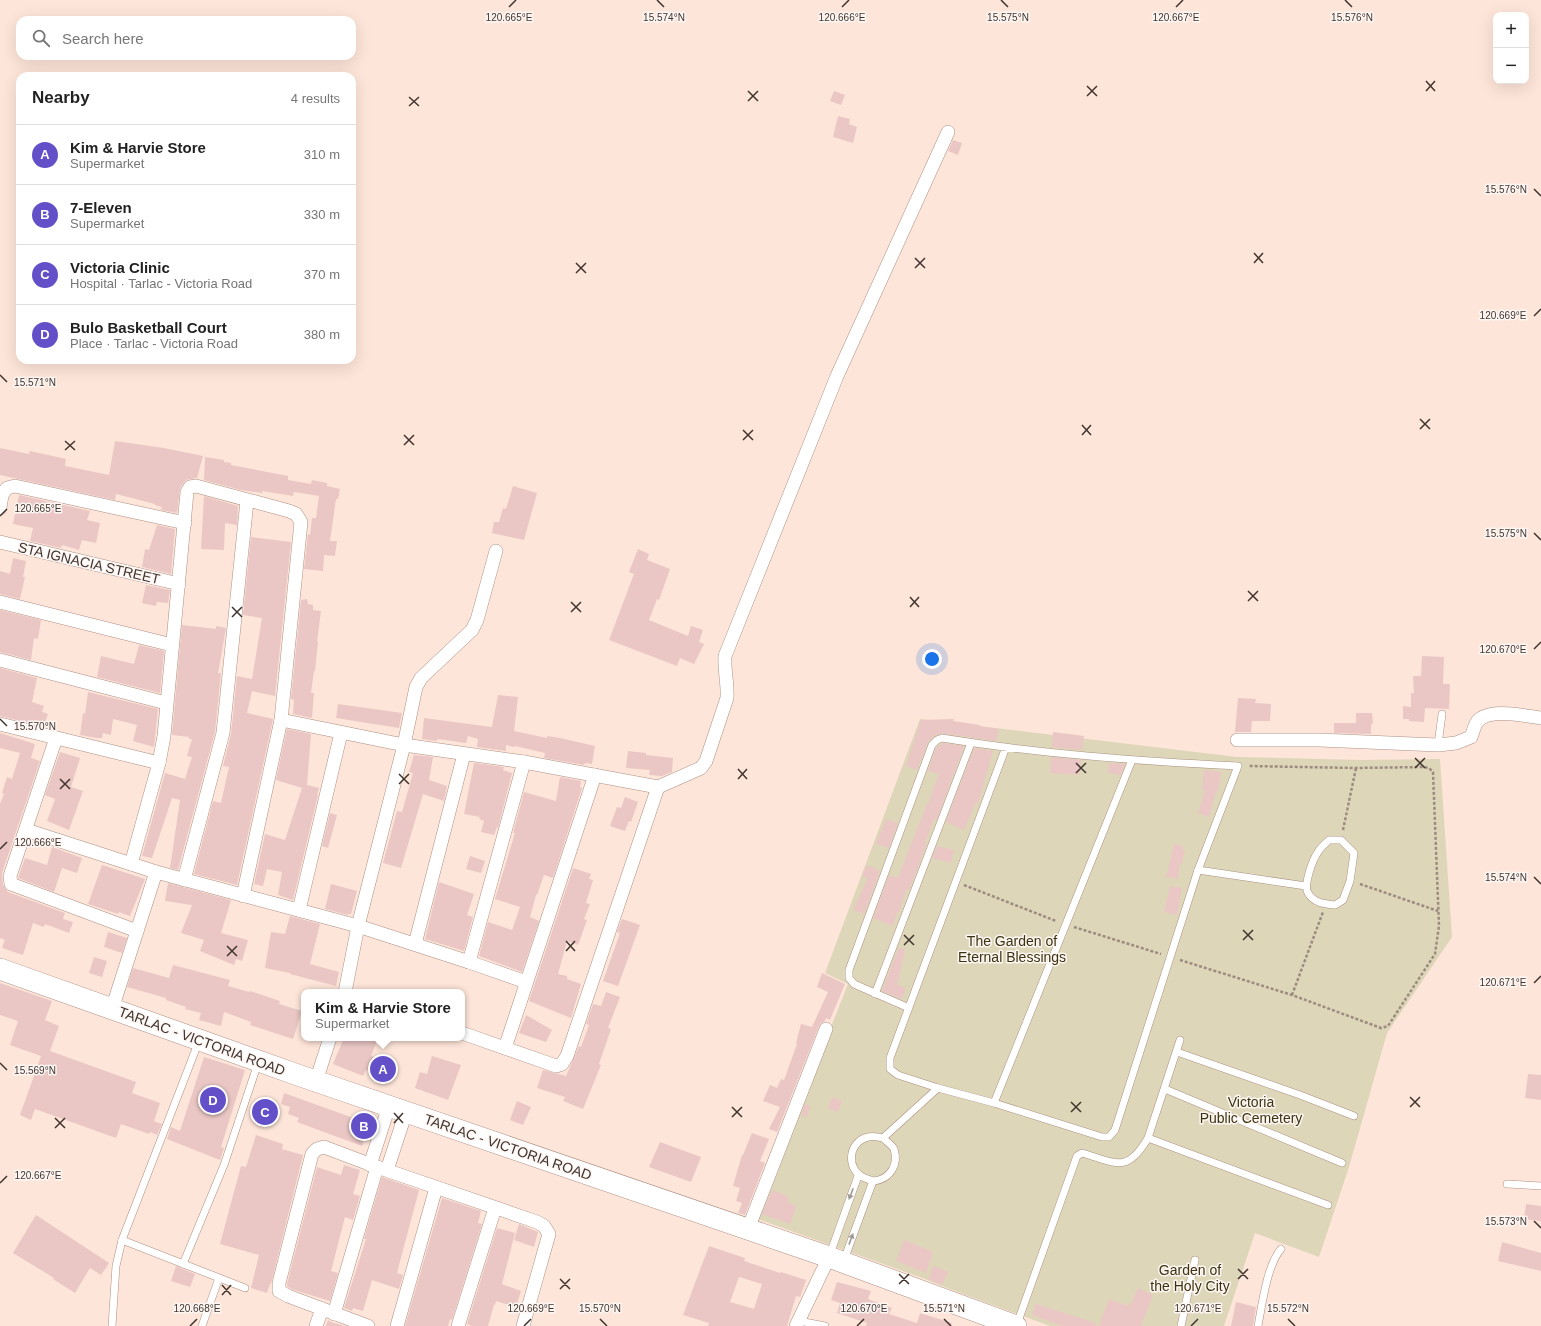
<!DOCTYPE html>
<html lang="en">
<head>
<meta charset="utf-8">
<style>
	:root { --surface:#fff; --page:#f6f6f6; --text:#222; --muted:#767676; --line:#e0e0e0; --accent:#6350c9 }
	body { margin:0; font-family:Helvetica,sans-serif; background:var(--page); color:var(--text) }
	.controls { position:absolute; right:12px; top:12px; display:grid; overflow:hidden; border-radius:8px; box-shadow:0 4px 16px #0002 }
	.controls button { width:36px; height:36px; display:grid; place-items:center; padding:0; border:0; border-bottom:1px solid var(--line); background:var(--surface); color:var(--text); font:20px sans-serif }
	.you { position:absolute; left:932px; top:659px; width:14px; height:14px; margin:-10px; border:3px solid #fff; border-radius:50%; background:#1a73e8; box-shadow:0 0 0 6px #1a73e833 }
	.badge { display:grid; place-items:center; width:26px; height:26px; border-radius:50%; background:var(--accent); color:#fff; font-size:13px; font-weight:700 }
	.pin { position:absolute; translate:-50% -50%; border:2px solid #fff; box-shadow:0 1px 4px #0006 }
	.popup { position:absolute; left:301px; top:989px; width:164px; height:52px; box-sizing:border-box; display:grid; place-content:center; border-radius:8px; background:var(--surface); filter:drop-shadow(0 1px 3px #0005); font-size:13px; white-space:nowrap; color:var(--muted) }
	.popup b { font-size:15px; color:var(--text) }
	.popup::after { content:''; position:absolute; left:50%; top:100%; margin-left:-8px; border:8px solid transparent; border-top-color:var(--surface) }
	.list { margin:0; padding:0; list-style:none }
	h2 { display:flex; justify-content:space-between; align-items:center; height:52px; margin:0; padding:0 16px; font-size:17px }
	h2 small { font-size:13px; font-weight:400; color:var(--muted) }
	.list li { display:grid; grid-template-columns:26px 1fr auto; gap:12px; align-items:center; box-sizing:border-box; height:60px; padding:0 16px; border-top:1px solid var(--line) }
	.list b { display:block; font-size:15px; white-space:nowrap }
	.list p { margin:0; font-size:13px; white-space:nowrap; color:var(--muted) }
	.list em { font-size:13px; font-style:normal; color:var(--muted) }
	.icon { flex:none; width:22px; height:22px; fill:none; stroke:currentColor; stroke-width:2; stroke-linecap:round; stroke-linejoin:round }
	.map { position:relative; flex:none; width:1541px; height:1326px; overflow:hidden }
	.search { position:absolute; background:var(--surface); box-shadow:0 4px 16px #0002; left:16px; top:16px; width:340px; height:44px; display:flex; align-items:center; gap:10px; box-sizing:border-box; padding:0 14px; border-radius:12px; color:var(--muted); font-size:15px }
	.panel { position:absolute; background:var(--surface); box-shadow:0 4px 16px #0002; left:16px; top:72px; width:340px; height:292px; border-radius:12px }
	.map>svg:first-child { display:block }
</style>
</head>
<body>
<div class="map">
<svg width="1541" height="1326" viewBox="0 0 1541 1326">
	<rect width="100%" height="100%" fill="#fee5d9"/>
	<polygon fill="#ded6b8" points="920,719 1237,757 1361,760 1440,759 1452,937 1387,1033 1349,1167 1319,1257 1255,1233 1224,1326 1050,1326 947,1288 925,1279 755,1218 848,984 825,973"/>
	<g fill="#eac7c5" fill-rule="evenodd">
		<polygon points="834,91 845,95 841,105 830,101"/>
		<polygon points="838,116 850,119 849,124 857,127 853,143 833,137"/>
		<polygon points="953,140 962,143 958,155 948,151"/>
		<polygon points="115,441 164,448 203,456 197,478 186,480 180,488 177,513 161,510 162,507 155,505 155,504 116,494 115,500 0,475 0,448 29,454 30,451 66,459 65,466 109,475"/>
		<polygon points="205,457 224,460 224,462 231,463 231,465 288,476 288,480 311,484 312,480 327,483 327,486 340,489 338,499 336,499 330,541 337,541 335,556 324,555 323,571 304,569 308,534 310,535 312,518 316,518 319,496 294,492 293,496 262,491 262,493 241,490 204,480"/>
		<polygon points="513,486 537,493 524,540 492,533 494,522 499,522 503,508 506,509"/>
		<polygon points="19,495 90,511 87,520 100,523 96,543 82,540 79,550 62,545 61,548 30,541 33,528 13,524"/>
		<polygon points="204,496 238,506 237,525 225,523 224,550 201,549"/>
		<polygon points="157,525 175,529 171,574 142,567 145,549 149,550"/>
		<polygon points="251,537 291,542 275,696 252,691 247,713 273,719 237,885 194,874 213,801 221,803 229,767 223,766 231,734 237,676 252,679 262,618 243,615"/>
		<polygon points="638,549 649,554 647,560 670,569 659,600 657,599 649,620 688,636 691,626 703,630 699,642 704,644 694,664 680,658 677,666 609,640 634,574 629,572"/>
		<polygon points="13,558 26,561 23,577 25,577 20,599 0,594 0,571 10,574"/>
		<polygon points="146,585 170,590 168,603 157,602 156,606 142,603"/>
		<polygon points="307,599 308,604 313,605 313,610 321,611 317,642 318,642 315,671 314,671 311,693 314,693 312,718 293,714 294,700 291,699 301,600"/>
		<polygon points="0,610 41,620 38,639 34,638 31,660 0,652"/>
		<polygon points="182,625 216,629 216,626 226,628 218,673 221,673 215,732 178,870 170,868 180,800 172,798 152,858 142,856 165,773 185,779 192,757 187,756 192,739 189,739 189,737 172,735"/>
		<polygon points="139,645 164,651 160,693 97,677 101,656 134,664"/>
		<polygon points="1422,656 1444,657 1443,684 1450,684 1449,709 1425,708 1424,722 1409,721 1409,719 1403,719 1403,706 1411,707 1411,693 1414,693 1413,676 1421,676"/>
		<polygon points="0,668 37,678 32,702 44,706 42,712 48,714 44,725 40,724 40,726 0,716"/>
		<polygon points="88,692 158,709 154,747 133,741 137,725 113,719 111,735 103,733 102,738 97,738 80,735 83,713 85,714"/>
		<polygon points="498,695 518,697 514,731 547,738 547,736 560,738 595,746 592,764 585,763 584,765 544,758 545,753 515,746 514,747 506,745 506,751 477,747 478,739 468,736 466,743 438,739 436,741 422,739 424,718 492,727"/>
		<polygon points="1238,698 1256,699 1255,703 1271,704 1270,721 1252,721 1251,732 1235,732"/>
		<polygon points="338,704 402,713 399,728 336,718"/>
		<polygon points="1356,713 1372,713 1373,724 1371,724 1371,734 1334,733 1334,723 1356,723"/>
		<polygon points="954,719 953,721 980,725 979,726 999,729 996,741 940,733 934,736 928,742 917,770 906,766 921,720"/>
		<polygon points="287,729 311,734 307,785 319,788 317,795 318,795 293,900 278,895 282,872 267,869 263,886 254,884 265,834 285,840 302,788 276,780"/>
		<polygon points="1053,732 1084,736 1082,750 1052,747"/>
		<polygon points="0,733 35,744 31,758 40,761 2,873 3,885 8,892 65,913 63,919 73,922 69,933 45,924 44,927 33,923 23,955 2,948 5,940 0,938 0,804 4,794 2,793 7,777 12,779 20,753 0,748"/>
		<polygon points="943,743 964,746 937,819 934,819 925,843 927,843 909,890 906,889 899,913 897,912 893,926 873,918 889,875 898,878 927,804 928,804 939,774 928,771 936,748"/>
		<polygon points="974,748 993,751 980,797 978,803 976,802 964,830 946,822"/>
		<polygon points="628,751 646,753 646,755 673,758 672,772 662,776 649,775 650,770 626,768"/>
		<polygon points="60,752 80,758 71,787 83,791 69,830 47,821 55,799 45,795"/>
		<polygon points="414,755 433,757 429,780 447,786 444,801 423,794 401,868 383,863 397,811 402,812 413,773 409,772"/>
		<polygon points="1051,757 1081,760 1079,775 1050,773"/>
		<polygon points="474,763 504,767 503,770 512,773 498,828 497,827 494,835 481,832 484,821 479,819 480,817 464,814"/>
		<polygon points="1109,763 1125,764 1121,775 1108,773"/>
		<polygon points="1204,770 1221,772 1218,791 1216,791 1209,817 1198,813 1205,790 1202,789"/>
		<polygon points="560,777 581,781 580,787 582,788 553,878 544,875 537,895 536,895 530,917 539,921 522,972 479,956 488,922 512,930 520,907 495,899 515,833 513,833 524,792 556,801"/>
		<polygon points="625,797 638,802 631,822 629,821 625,831 610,826 617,807 621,808"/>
		<polygon points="330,813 337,815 328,848 322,846"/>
		<polygon points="886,819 898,823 889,848 876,844"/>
		<polygon points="1174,844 1183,846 1182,850 1185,851 1182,864 1180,863 1178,879 1166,877"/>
		<polygon points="937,846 954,850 951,863 932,858"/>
		<polygon points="52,847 82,858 77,873 62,868 54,892 18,878 25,858 47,865"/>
		<polygon points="470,856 485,861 481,873 466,869"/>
		<polygon points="102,865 145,879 130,916 119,912 118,914 88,904"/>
		<polygon points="867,865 880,871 864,914 853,910 868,878 862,876"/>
		<polygon points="573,868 591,874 589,879 593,880 586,903 590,904 584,919 587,920 578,945 567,941 558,974 567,976 567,979 581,984 571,1018 529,1001"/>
		<polygon points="439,882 474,894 467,915 473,917 464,951 425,939"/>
		<polygon points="168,883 231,900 221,933 248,940 242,961 236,959 234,965 200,951 204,940 181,933 192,905 165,901"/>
		<polygon points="331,884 357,891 351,914 348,914 348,915 325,909"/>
		<polygon points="1170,886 1182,888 1177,915 1164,912"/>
		<polygon points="290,916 320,924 310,964 339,972 336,986 290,974 290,973 265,968 271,932 285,934"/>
		<polygon points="622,919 640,925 618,986 603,981 620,933 617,932"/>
		<polygon points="108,932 127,938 122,953 104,947"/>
		<polygon points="899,947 905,950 897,985 906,988 902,999 882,991"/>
		<polygon points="94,957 107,961 102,977 89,973"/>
		<polygon points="173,965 230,980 228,986 249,992 250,991 280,1001 279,1004 302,1011 293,1039 250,1025 251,1022 224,1012 221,1026 199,1020 201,1013 185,1009 186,1007 166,1000 166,998 127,987 133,968 169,978"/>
		<polygon points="822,973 845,984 830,1020 826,1018 825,1021 821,1023 819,1026 777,1132 769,1129 780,1107 763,1101 770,1085 777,1088 781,1079 784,1080 797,1044 796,1043 801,1024 812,1027 828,992 817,987"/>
		<polygon points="0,983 52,1001 45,1020 59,1026 50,1051 136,1082 132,1093 160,1103 154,1121 162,1124 157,1135 150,1132 149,1134 121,1124 116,1138 35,1109 31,1120 20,1115 41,1056 10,1045 18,1021 0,1015"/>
		<polygon points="606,992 620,997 608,1028 611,1029 599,1064 601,1065 583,1109 563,1101 565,1097 537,1088 543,1070 566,1076 579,1046 581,1047 589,1025 586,1024 593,1004 601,1006"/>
		<polygon points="526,1015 552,1030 546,1042 519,1033"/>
		<polygon points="344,1038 378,1038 371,1056 391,1062 386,1076 366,1070 363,1076 333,1064"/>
		<polygon points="432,1056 461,1065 448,1100 415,1088 420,1072 427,1074"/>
		<polygon points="204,1057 245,1070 221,1147 224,1148 220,1160 167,1139 171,1127 180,1131"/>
		<polygon points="1528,1074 1541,1075 1541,1100 1525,1098"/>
		<polygon points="284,1093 370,1124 362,1146 297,1122 299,1118 288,1114 290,1107 281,1104"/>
		<polygon points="832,1097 842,1101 838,1112 828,1108"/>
		<polygon points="517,1101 531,1107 523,1125 510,1120"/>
		<polygon points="805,1104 810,1106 807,1117 801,1115"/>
		<polygon points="752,1133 769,1139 760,1161 765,1163 745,1215 738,1213 742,1203 736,1201 740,1188 733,1186 742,1155 743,1155"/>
		<polygon points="256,1135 283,1144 282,1149 303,1155 271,1284 270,1284 267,1293 251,1288 259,1255 220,1244 241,1166 246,1167"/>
		<polygon points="660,1142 701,1157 691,1182 649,1167"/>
		<polygon points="344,1165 360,1170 353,1194 360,1196 353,1220 345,1217 331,1271 338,1273 330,1301 291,1289 287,1286 287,1284 317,1167 341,1175"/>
		<polygon points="382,1177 419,1190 397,1273 403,1275 399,1289 372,1280 363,1311 353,1308 352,1311 344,1308 366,1239 364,1239"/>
		<polygon points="772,1190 789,1197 787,1202 796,1206 790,1224 762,1214"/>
		<polygon points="442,1198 481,1211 478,1223 482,1224 452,1320 450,1319 448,1326 405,1326"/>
		<polygon points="1526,1204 1541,1206 1541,1221 1524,1219"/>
		<polygon points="36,1215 109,1263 101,1275 90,1268 75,1293 53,1279 54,1278 13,1253"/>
		<polygon points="519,1224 538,1232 534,1247 514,1240"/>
		<polygon points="497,1228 515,1233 502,1284 521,1291 516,1307 496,1301 495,1305 494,1305 488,1326 472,1326 467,1324"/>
		<polygon points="904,1240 933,1252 926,1273 896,1261"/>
		<polygon points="1502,1242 1541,1253 1541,1271 1498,1261"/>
		<path d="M 709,1246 L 745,1258 L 744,1261 L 780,1273 L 781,1272 L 806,1280 L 800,1297 L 796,1296 L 787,1326 L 708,1326 L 709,1323 L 683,1315 ZM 739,1277 L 762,1284 L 754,1309 L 730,1302 Z"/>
		<polygon points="176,1266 195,1274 190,1287 171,1281"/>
		<polygon points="933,1266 948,1272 942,1285 928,1279"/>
		<polygon points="837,1282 871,1291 868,1299 892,1308 889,1314 917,1323 920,1313 952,1323 951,1326 866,1326 867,1323 837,1313 840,1303 831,1300"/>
		<polygon points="1138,1288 1153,1295 1141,1326 1099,1326 1109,1299 1128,1306 1129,1303 1131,1304"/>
		<polygon points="1236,1302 1256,1307 1253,1326 1231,1326"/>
		<polygon points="1036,1304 1096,1323 1095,1326 1062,1326 1032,1315"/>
		<polygon points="328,1320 331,1322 345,1326 326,1326"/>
	</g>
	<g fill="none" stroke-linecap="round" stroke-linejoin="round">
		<g stroke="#ad9083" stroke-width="8">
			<g id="lane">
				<polyline points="1438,745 1442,714"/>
				<path d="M 1329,840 L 1341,840 L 1354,853 L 1350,881 L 1343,900 L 1335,905 C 1324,904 1314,903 1308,893 C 1303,885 1313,859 1318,852 C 1321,847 1325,844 1329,840 Z"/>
				<polyline points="1198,870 1306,886"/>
				<polyline points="875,994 971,743"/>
				<path d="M 909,1008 L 854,984 L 849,978 L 849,970 L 932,745 L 937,740 L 942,738 C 1040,754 1139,761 1238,766 L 1198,870 L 1115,1130 L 1109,1137 L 1102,1137 L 994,1103 L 938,1088 L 898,1075 L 890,1069 L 890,1058 L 1006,747"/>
				<polyline points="1177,1052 1300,1095 1354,1116"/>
				<polyline points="1165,1089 1342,1163"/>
				<polyline points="994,1103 1132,760"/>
				<path d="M 883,1138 C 886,1141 892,1145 894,1149 C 899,1165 890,1179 874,1181 C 871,1181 868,1179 865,1178 C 846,1171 847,1142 868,1137 C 872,1136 879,1137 883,1138 L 938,1088"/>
				<polyline points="1148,1138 1328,1205"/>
				<polyline points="1507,1184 1541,1186"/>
				<polyline points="122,1240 245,1288"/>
				<polyline points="830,1254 858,1176"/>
				<polyline points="844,1260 873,1181"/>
				<polyline points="183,1264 224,1165 258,1063"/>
				<polyline points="799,1321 825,1326"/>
				<path d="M 1017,1324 L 1077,1156 L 1082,1153 C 1116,1163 1127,1174 1148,1138 L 1180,1040"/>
				<polyline points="112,1326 116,1266 122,1240 199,1041"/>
				<polyline points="202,1326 219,1278"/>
				<polyline points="1181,1326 1195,1260"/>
				<path d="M 1258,1326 C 1262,1305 1267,1265 1281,1249"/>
			</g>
		</g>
		<g stroke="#ad9083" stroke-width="14">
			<g id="street">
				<polyline points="0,508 2,495 7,488 15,486 185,523"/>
				<polyline points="0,542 179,584"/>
				<polyline points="0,602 172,645"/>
				<polyline points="0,660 166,703"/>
				<path d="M 281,720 L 404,745 L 524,762 L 658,787 L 701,768 L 706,761 L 727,698 C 728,684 724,670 725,656 L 837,376 L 948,132"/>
				<polyline points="0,724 159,763"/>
				<polyline points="56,738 10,876 11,884 137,931"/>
				<path d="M 1237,740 L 1319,740 L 1438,745 L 1456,743 L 1471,737 C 1473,733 1474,726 1477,722 C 1488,707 1525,716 1541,718"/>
				<polyline points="26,830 156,872 358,926 469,962 526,982"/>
				<polyline points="131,864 159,763 164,736 187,492 190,487 196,486 289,511 296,514 301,522 281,720 243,896"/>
				<polyline points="184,880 223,733 247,501"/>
				<polyline points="299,910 341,733"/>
				<polyline points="415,944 464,754"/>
				<polyline points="469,962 524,762"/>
				<polyline points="345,992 358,926 404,745 416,687 421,678 472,630 477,620 496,551"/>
				<polyline points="112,1009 156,872"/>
				<polyline points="462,1033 556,1066 562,1064 567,1056 658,787"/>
				<polyline points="505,1048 595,775"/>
				<polyline points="316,1081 330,1038"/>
				<polyline points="370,1165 389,1106"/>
				<polyline points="387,1170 406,1112"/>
				<polyline points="748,1229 826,1029"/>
				<polyline points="334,1314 377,1167"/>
				<polyline points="316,1326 322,1309"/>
				<polyline points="368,1326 288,1296 279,1291 279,1283 312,1154 317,1149 324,1147 377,1167 537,1222 544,1226 549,1234 523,1326"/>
				<polyline points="397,1326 436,1188"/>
				<polyline points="458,1326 495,1208"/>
				<polyline points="796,1326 829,1257"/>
			</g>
		</g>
		<g stroke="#ad9083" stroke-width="22">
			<polyline id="primary" points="0,969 295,1074 829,1257 1016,1326"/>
		</g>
		<g stroke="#9d8b82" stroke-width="2.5" stroke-dasharray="3 2" stroke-linecap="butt">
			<polyline points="1343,830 1356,768"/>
			<polyline points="1360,884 1438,911"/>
			<polyline points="964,885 1056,921"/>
			<polyline points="1074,927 1161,954"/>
			<polyline points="1180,960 1292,995 1381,1028 1388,1026 1435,954 1439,926 1433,772 1429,768 1423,767 1356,768 1248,766"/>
			<polyline points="1292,995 1323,912"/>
		</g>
		<use href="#lane" stroke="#fff" stroke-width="7"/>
		<use href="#street" stroke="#fff" stroke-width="13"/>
		<use href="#primary" stroke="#fff" stroke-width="21"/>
	</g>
	<defs><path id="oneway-solid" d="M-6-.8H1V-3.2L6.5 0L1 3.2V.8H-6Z"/></defs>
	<g fill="#a09a96">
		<use href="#oneway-solid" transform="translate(851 1194) rotate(111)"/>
		<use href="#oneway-solid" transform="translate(851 1239) rotate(-70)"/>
	</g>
	<path fill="none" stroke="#40342e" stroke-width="1.5" d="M 657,0 L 664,7M 1001,0 L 1008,7M 1345,0 L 1352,7M 509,7 L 516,0M 842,7 L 849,0M 1176,7 L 1183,0M 1426,81 L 1435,91M 1087,86 L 1097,96M 748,91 L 758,101M 1426,91 L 1435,81M 1087,96 L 1097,86M 409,97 L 419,106M 748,101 L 758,91M 409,106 L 419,97M 1534,189 L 1541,196M 1254,253 L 1263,263M 915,258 L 925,268M 576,263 L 586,273M 1254,263 L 1263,253M 915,268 L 925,258M 576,273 L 586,263M 1534,316 L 1541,309M 0,375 L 7,382M 1420,419 L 1430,429M 1082,425 L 1091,435M 1420,429 L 1430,419M 743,430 L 753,440M 404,435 L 414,445M 1082,435 L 1091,425M 743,440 L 753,430M 65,441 L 75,450M 404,445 L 414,435M 65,450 L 75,441M 0,516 L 7,509M 1534,533 L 1541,540M 1248,591 L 1258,601M 910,597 L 919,607M 1248,601 L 1258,591M 571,602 L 581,612M 232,607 L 242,617M 910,607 L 919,597M 571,612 L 581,602M 232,617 L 242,607M 1534,649 L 1541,642M 0,719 L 7,726M 1415,758 L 1425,768M 1076,763 L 1086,773M 1415,768 L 1425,758M 738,769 L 747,779M 1076,773 L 1086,763M 399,774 L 409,784M 60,779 L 70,789M 738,779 L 747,769M 399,784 L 409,774M 60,789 L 70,779M 0,849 L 7,842M 1534,877 L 1541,884M 1243,930 L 1253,940M 904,935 L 914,945M 1243,940 L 1253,930M 566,941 L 575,951M 904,945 L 914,935M 227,946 L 237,956M 566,951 L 575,941M 227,956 L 237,946M 1534,983 L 1541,976M 0,1063 L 7,1070M 1410,1097 L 1420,1107M 1071,1102 L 1081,1112M 732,1107 L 742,1117M 1410,1107 L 1420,1097M 1071,1112 L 1081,1102M 394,1113 L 403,1123M 732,1117 L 742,1107M 55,1118 L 65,1128M 394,1123 L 403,1113M 55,1128 L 65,1118M 0,1183 L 7,1176M 1534,1221 L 1541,1228M 1238,1269 L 1248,1279M 899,1274 L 909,1284M 560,1279 L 570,1289M 1238,1279 L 1248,1269M 899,1284 L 909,1274M 222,1285 L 231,1295M 560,1289 L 570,1279M 222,1295 L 231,1285M 600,1319 L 607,1326M 944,1319 L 951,1326M 1288,1319 L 1295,1326M 190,1326 L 197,1319M 524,1326 L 531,1319M 857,1326 L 864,1319M 1191,1326 L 1198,1319"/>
	<g text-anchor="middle" stroke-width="3" stroke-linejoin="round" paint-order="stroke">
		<g font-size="14" fill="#40342e" stroke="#fdf6f3">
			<text transform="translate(89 563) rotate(13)" y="5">STA IGNACIA STREET</text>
			<text transform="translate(202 1041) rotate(20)" y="5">TARLAC - VICTORIA ROAD</text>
			<text transform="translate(508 1147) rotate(19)" y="5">TARLAC - VICTORIA ROAD</text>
		</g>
		<g font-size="14" fill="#3c320f" stroke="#fdf6f3">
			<text x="1012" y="946">The Garden of<tspan x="1012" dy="16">Eternal Blessings</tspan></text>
			<text x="1251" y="1107">Victoria<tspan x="1251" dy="16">Public Cemetery</tspan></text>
			<text x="1190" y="1275">Garden of<tspan x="1190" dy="16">the Holy City</tspan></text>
		</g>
	</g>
	<g font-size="10" text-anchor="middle" fill="#40342e" stroke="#fdf6f3" stroke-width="3" stroke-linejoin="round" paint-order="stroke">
		<text x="509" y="21">120.665°E</text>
		<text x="664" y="21">15.574°N</text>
		<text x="842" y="21">120.666°E</text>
		<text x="1008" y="21">15.575°N</text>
		<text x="1176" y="21">120.667°E</text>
		<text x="1352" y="21">15.576°N</text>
		<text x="1506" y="193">15.576°N</text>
		<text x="1503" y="319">120.669°E</text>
		<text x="35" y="386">15.571°N</text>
		<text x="38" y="512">120.665°E</text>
		<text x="1506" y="537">15.575°N</text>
		<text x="1503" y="653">120.670°E</text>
		<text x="35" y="730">15.570°N</text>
		<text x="38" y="846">120.666°E</text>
		<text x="1506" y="881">15.574°N</text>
		<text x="1503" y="986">120.671°E</text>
		<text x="35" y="1074">15.569°N</text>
		<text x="38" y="1179">120.667°E</text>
		<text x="1506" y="1225">15.573°N</text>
		<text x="197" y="1312">120.668°E</text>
		<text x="531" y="1312">120.669°E</text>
		<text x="600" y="1312">15.570°N</text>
		<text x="864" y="1312">120.670°E</text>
		<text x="944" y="1312">15.571°N</text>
		<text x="1198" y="1312">120.671°E</text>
		<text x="1288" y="1312">15.572°N</text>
	</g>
</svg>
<div class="controls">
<button>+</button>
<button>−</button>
</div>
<div class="you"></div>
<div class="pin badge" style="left:383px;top:1069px">A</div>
<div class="popup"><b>Kim &amp; Harvie Store</b>Supermarket</div>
<div class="pin badge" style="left:364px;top:1126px">B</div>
<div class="pin badge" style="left:265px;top:1112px">C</div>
<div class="pin badge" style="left:213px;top:1100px">D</div>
<div class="search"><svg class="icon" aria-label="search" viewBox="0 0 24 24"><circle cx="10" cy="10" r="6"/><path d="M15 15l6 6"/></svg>Search here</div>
<section class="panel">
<h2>Nearby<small>4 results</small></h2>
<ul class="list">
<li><span class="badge">A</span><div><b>Kim &amp; Harvie Store</b><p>Supermarket</p></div><em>310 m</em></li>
<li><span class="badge">B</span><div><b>7-Eleven</b><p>Supermarket</p></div><em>330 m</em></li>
<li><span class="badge">C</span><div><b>Victoria Clinic</b><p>Hospital · Tarlac - Victoria Road</p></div><em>370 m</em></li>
<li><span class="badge">D</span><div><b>Bulo Basketball Court</b><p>Place · Tarlac - Victoria Road</p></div><em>380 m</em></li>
</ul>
</section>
</div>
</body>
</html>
